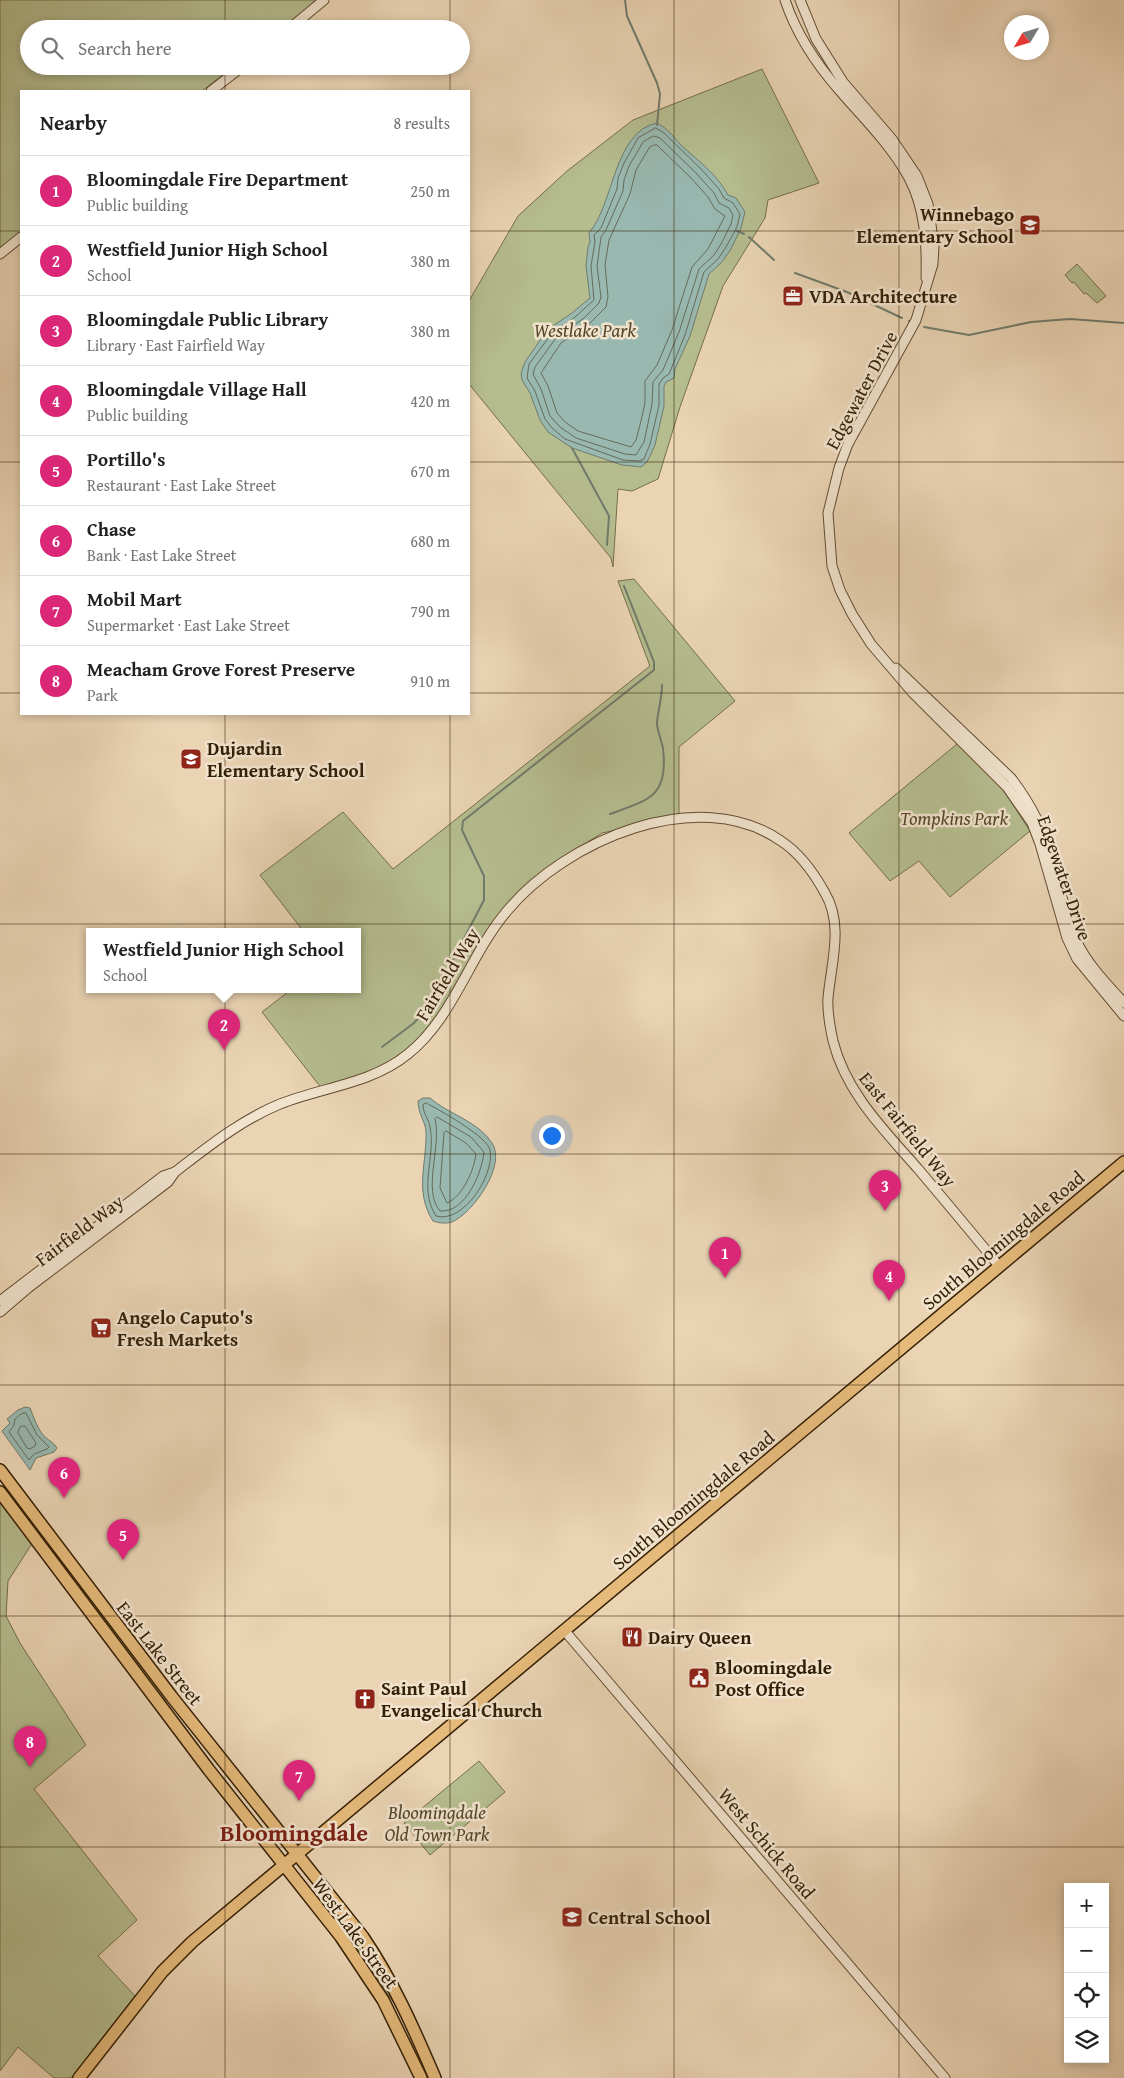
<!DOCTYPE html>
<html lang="en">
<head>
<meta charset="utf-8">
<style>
	:root { --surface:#fff; --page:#f2f2f2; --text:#222; --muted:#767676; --line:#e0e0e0; --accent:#db2777 }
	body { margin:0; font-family:"Gentium Book Plus",serif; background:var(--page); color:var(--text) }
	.controls { position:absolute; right:15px; bottom:15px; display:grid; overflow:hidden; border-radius:0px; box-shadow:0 2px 8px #0003 }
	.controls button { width:45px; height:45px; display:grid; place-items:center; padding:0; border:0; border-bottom:1px solid var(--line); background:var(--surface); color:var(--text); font:25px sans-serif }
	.compass { position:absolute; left:1004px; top:15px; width:45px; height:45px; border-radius:50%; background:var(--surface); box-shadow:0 2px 8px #0003; rotate:232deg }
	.you { position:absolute; left:551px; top:1135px; width:18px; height:18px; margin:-12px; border:4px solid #fff; border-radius:50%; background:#1a73e8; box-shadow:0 0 0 8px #1a73e833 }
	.badge { display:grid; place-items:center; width:32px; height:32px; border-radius:50%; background:var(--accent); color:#fff; font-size:16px; font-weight:700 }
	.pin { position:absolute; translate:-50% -41px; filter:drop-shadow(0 1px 2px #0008) }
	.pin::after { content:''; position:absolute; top:26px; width:18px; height:15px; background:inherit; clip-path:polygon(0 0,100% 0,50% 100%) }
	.popup { position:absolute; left:86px; top:928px; width:275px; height:65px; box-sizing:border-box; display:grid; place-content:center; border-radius:0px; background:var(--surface); filter:drop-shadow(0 1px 4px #0005); font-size:16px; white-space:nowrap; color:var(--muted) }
	.popup b { font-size:19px; color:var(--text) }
	.popup::after { content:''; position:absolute; left:50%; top:100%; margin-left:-10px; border:10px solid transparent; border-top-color:var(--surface) }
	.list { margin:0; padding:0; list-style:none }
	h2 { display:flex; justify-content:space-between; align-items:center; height:65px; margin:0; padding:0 20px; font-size:21px }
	h2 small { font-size:16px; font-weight:400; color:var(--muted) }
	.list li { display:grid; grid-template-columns:32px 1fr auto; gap:15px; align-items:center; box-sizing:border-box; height:70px; padding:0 20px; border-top:1px solid var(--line) }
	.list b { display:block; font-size:19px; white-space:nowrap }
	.list p { margin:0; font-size:16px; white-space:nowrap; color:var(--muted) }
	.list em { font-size:16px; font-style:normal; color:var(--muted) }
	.icon { flex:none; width:28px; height:28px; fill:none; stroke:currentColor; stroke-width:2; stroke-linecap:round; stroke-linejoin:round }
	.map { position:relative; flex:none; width:1124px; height:2078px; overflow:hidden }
	.search { position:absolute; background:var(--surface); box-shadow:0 2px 8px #0003; left:20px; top:20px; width:450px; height:55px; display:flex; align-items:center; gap:12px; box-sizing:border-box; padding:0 18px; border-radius:28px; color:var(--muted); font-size:19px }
	.panel { position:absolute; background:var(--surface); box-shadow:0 2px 8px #0003; left:20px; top:90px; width:450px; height:625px; border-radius:0px }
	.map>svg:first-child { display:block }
</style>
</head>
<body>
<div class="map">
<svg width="1124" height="2078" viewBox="0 0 1124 2078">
	<rect width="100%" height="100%" fill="#ead4b4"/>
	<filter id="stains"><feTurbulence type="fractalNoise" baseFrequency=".004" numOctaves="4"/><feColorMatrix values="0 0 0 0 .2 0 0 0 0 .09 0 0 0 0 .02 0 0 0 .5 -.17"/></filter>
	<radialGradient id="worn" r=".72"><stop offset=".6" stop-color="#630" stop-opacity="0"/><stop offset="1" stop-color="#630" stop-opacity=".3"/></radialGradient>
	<g fill="#b5bd8f" stroke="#746e4a">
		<polygon points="0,0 318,0 282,29 29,29 29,66 234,66 202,91 21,91 21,232 0,248"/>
		<polygon points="762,69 819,183 768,200 765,218 723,286 680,407 658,479 632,491 618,489 613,567 611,558 469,384 469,301 518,216 567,171 633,120"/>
		<polygon points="1077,264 1106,296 1097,303 1086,293 1084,294 1074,282 1072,283 1065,275"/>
		<polygon points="634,579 735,701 679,747 679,817 602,833 547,868 508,906 429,1032 397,1060 378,1070 322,1089 262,1012 292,989 358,989 358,931 303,931 260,875 343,812 393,869 650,666 618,581"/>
		<polygon points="957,744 1000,785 1030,831 950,897 919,861 890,881 849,833"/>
		<polygon points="0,1494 33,1542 8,1581 6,1616 20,1643 86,1745 34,1789 137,1920 98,1956 135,1996 71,2078 54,2078 18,2047 0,2071"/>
		<polygon points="479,1761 505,1792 430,1855 404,1823"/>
		<polygon points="345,1933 372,1962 397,2005 396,2006"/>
	</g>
	<g fill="#98b8b0" stroke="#707b6c">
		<path d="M 657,123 C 667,128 672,135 680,144 C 697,160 717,174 728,195 L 736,198 L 745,212 L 741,228 L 731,249 L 722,262 L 709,274 L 690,336 L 675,369 L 674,378 L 666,382 L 664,386 L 664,406 L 655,445 L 647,462 L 641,467 L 622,465 L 572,448 L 548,432 L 540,420 L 530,393 L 522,380 L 521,373 L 525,362 L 548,329 L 572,313 L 590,298 L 586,266 L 588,247 L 590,242 L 589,233 C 614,204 614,131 657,123 Z"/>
		<path d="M 423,1098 L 430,1098 C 448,1114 478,1121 492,1143 C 507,1165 473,1213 452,1222 C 446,1224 439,1223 433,1221 C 414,1191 427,1164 426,1131 C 425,1121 418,1114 418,1101 Z"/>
		<path d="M 25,1407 L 30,1408 C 34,1418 38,1430 45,1437 C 50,1441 54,1443 57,1448 L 54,1452 L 36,1458 L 30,1470 L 2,1431 L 10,1423 L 7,1419 L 18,1410 Z"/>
	</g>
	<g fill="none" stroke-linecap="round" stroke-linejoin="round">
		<g stroke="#666c5a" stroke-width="1">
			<polygon points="656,128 664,133 701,169 719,189 724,198 733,203 740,214 737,227 726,247 718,259 704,272 685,335 669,374 663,378 659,384 659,405 650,444 644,459 639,461 623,460 565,439 552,428 545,419 535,391 527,378 529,364 552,333 575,317 594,300 591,266 595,242 594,235 601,228 617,189 618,178 624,163 638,138"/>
			<polygon points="654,136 660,138 696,173 714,193 719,203 729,208 733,215 731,224 721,244 714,255 699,269 679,332 663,370 653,382 652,404 644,442 636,455 625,454 576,438 560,427 550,416 541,389 533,374 535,367 556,338 584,318 599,303 601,297 597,266 601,237 606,230 623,191 624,180 629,166 643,142"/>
			<polygon points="654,145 657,145 691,178 708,197 715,209 725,216 708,249 692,267 672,330 657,365 645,381 645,403 641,421 636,440 631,447 578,431 565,422 557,413 548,386 541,373 561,343 589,324 606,307 608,297 605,265 609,240 630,194 636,170 649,148"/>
			<path d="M 426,1103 C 438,1109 488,1137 490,1150 C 495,1175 463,1224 436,1216 C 418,1188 436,1158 430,1127 C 429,1119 423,1114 423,1105 Z"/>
			<path d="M 437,1117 L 471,1137 L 484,1152 C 482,1172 466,1213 440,1211 C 422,1190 442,1146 435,1119 Z"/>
			<path d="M 446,1131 L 466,1143 L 476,1154 C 474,1170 463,1196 447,1203 L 440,1188 L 444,1133 Z"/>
			<polygon points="26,1413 37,1435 49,1447 47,1449 34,1454 29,1460 9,1432 14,1425 15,1419 21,1414"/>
			<polygon points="21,1426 25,1426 36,1443 35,1446 30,1449 27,1448 18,1433"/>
		</g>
		<g stroke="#707b6c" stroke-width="2">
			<polyline points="625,0 627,16 657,83 660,94 657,125"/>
			<polyline points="737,231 744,234"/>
			<polyline points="749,237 774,260"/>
			<polyline points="795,273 847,292 902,318"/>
			<polyline points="909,321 910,321"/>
			<polyline points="924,327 969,335 1031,322 1070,319 1124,323"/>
			<polyline points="572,448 609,516 607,545"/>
			<path d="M 610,814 C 648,800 669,797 663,749 C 662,741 657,731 657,723 C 658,710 662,698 662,685"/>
			<polyline points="382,1047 414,1023 429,1006 484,900 484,876 462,830 463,821 654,670 654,662 624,586"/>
		</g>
		<g stroke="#624c31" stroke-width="11">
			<g id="minor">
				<path d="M 785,0 C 796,33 817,65 840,91 C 864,119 891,145 909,178 C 925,208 927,244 926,278"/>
				<polyline points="800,0 816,39 843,82 892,139 917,176 928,204 934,246 933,264 916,320 848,444 839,468 828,513 832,566 840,590 852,614 871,644 912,692 1007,787 1032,823 1040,844 1067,938 1077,959 1124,1016"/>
				<polyline points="289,29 324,0"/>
				<polyline points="211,91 243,66"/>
				<polyline points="0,254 21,237"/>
				<path d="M 896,668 L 1011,778 C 1032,805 1045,832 1054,864 C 1061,890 1065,918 1077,942 C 1088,965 1107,984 1124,1003"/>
				<polyline points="0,1301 163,1176 175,1172"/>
				<path d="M 0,1312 L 28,1288 L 168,1182 L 175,1172 C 209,1146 241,1120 280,1104 C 323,1087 371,1084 408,1054 C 454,1017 469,956 507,911 C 565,841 698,783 781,841 C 801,854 814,873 825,893 C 844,925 831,964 828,998 C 827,1012 830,1027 833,1041 C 846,1093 885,1131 919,1170 C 946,1202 973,1234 999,1266"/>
				<polyline points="564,1630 945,2078"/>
			</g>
		</g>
		<g stroke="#341f05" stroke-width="14">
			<g id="major">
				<path d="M 0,1470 L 172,1697 L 363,1937 C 393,1981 414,2029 435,2078"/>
				<polyline points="0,1492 209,1770 341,1937 383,2000 421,2078"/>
				<polyline points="79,2078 162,1972 192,1942 1124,1162"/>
			</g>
		</g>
		<use href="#minor" stroke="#f1e3ce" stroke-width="9"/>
		<use href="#major" stroke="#e5ba7a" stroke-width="11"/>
	</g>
	<path fill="none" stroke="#341f05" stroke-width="1" stroke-opacity="0.55" d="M 225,0 L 225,29M 450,0 L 450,29M 674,0 L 674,2078M 899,0 L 899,2078M 225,66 L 225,91M 450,66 L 450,91M 0,231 L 21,231M 469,231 L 1124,231M 0,462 L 21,462M 469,462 L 1124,462M 0,693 L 21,693M 469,693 L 1124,693M 225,714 L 225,2078M 450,714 L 450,2078M 0,924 L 1124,924M 0,1154 L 1124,1154M 0,1385 L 1124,1385M 0,1616 L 1124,1616M 0,1847 L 1124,1847"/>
	<defs>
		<g id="school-square" transform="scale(1.125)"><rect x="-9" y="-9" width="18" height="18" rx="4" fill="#8f2418" stroke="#f1e3ce"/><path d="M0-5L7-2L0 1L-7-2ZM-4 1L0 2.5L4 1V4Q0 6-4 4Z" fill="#fff"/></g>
		<g id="office-square" transform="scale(1.125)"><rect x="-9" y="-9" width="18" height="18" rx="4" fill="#8f2418" stroke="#f1e3ce"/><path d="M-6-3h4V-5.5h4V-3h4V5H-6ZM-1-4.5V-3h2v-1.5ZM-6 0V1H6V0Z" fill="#fff"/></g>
		<g id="supermarket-square" transform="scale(1.125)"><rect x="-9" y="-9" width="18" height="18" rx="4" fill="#8f2418" stroke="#f1e3ce"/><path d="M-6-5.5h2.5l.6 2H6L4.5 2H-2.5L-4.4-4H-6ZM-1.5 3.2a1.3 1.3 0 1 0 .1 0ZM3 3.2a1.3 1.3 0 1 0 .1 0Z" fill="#fff"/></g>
		<g id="restaurant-square" transform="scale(1.125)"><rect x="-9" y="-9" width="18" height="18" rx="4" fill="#8f2418" stroke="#f1e3ce"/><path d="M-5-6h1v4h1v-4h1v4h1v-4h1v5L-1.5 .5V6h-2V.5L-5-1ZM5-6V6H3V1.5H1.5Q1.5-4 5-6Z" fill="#fff"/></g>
		<g id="civic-square" transform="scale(1.125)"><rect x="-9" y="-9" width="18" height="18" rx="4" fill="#8f2418" stroke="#f1e3ce"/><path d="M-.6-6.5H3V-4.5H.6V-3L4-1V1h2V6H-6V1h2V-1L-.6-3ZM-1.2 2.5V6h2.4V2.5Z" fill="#fff"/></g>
		<g id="church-square" transform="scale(1.125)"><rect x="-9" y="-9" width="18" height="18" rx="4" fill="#8f2418" stroke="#f1e3ce"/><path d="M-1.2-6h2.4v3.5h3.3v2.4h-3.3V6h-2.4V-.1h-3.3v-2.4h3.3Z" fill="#fff"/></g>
	</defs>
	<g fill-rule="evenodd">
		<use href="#school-square" x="1030" y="225"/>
		<use href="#office-square" x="793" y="296"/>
		<use href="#school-square" x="191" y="759"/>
		<use href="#supermarket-square" x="101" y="1328"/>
		<use href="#restaurant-square" x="632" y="1637"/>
		<use href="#civic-square" x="699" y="1678"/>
		<use href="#church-square" x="365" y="1699"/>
		<use href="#school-square" x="572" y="1917"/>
	</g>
	<g text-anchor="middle" stroke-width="5" stroke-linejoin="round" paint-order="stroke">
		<g font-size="19" font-weight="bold" fill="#341f05" stroke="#f1e3ce" text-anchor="start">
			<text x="1014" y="221" text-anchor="end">Winnebago<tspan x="1014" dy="22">Elementary School</tspan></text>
			<text x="809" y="303">VDA Architecture</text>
			<text x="207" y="755">Dujardin<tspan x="207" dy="22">Elementary School</tspan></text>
			<text x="117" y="1324">Angelo Caputo's<tspan x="117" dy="22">Fresh Markets</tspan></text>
			<text x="648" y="1644">Dairy Queen</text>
			<text x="715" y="1674">Bloomingdale<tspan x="715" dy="22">Post Office</tspan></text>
			<text x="381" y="1695">Saint Paul<tspan x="381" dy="22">Evangelical Church</tspan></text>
			<text x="588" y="1924">Central School</text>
		</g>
		<g font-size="19" font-style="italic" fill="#544628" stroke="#f1e3ce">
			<text x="585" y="337">Westlake Park</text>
			<text x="954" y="825">Tompkins Park</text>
			<text x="437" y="1819">Bloomingdale<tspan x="437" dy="22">Old Town Park</tspan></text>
		</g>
		<g font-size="19" fill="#341f05" stroke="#f1e3ce">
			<text transform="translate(861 390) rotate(-62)" y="7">Edgewater Drive</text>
			<text transform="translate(1065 878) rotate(71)" y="7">Edgewater Drive</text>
			<text transform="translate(447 974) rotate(-59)" y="7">Fairfield Way</text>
			<text transform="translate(908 1129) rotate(51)" y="7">East Fairfield Way</text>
			<text transform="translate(79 1230) rotate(-37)" y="7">Fairfield Way</text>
			<text transform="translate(1003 1240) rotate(-40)" y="7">South Bloomingdale Road</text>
			<text transform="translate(693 1500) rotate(-40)" y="7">South Bloomingdale Road</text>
			<text transform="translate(160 1653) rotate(52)" y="7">East Lake Street</text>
			<text transform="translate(767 1843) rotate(50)" y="7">West Schick Road</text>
			<text transform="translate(356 1933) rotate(54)" y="7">West Lake Street</text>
		</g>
		<g font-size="24" font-weight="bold" fill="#7a1f14" stroke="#f1e3ce">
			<text x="294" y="1841">Bloomingdale</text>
		</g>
	</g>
	<rect width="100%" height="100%" filter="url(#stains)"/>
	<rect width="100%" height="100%" fill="url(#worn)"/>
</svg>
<div class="controls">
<button>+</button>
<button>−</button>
<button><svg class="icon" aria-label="locate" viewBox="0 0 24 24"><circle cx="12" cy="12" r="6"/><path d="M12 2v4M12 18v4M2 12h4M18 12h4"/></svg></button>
<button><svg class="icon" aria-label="layers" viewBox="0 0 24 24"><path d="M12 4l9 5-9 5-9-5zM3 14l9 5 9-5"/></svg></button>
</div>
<svg class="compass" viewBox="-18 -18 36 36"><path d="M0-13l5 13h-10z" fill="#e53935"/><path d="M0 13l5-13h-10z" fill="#767676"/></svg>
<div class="you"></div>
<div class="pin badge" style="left:725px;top:1278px">1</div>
<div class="pin badge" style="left:224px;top:1050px">2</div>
<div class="popup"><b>Westfield Junior High School</b>School</div>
<div class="pin badge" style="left:885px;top:1211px">3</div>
<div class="pin badge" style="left:889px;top:1301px">4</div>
<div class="pin badge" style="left:123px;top:1560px">5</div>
<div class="pin badge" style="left:64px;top:1498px">6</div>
<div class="pin badge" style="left:299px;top:1801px">7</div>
<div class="pin badge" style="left:30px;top:1767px">8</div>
<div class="search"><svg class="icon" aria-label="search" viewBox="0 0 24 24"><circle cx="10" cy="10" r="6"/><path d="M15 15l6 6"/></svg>Search here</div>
<section class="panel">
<h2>Nearby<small>8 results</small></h2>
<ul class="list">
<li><span class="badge">1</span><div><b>Bloomingdale Fire Department</b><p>Public building</p></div><em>250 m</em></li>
<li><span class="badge">2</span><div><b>Westfield Junior High School</b><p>School</p></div><em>380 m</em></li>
<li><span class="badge">3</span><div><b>Bloomingdale Public Library</b><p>Library · East Fairfield Way</p></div><em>380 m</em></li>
<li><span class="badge">4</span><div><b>Bloomingdale Village Hall</b><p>Public building</p></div><em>420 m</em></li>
<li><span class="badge">5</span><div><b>Portillo's</b><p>Restaurant · East Lake Street</p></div><em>670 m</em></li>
<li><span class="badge">6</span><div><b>Chase</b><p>Bank · East Lake Street</p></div><em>680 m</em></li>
<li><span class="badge">7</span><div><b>Mobil Mart</b><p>Supermarket · East Lake Street</p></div><em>790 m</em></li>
<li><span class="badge">8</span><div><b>Meacham Grove Forest Preserve</b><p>Park</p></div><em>910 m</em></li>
</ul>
</section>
</div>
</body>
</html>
